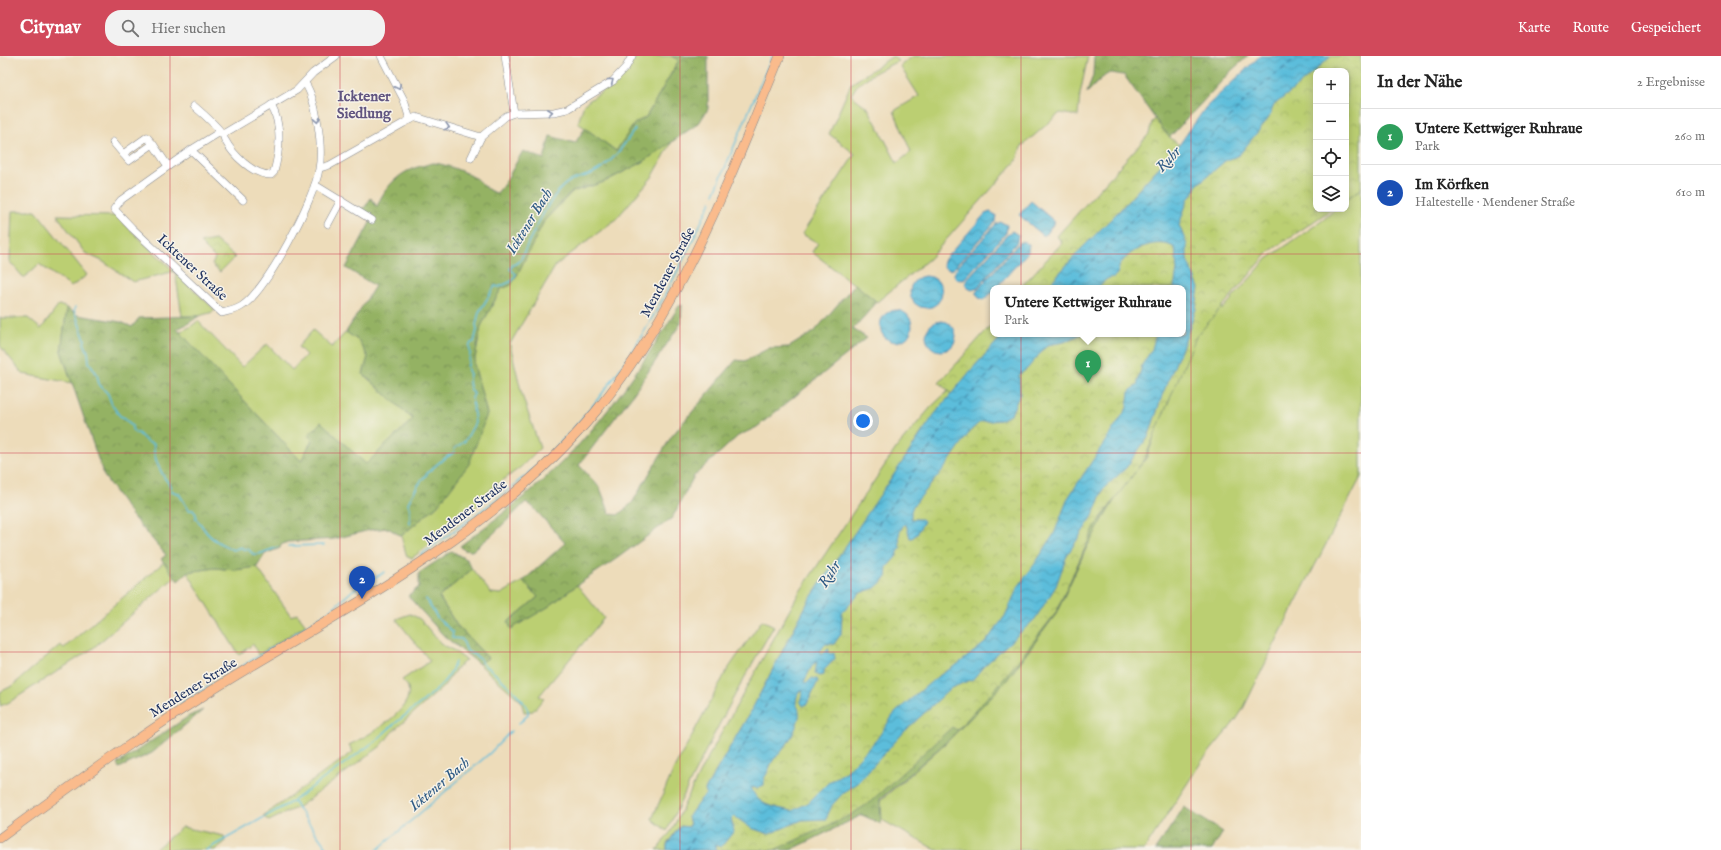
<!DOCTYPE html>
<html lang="de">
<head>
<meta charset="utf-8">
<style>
	:root { --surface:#fff; --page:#f2f2f2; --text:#222; --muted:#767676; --line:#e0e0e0; --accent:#d1495b }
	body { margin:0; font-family:"IM FELL English",serif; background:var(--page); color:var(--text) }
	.controls { position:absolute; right:12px; top:12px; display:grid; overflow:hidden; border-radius:8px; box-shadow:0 2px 10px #0003 }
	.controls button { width:36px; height:36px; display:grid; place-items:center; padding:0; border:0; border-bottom:1px solid var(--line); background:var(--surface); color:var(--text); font:20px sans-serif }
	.you { position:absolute; left:863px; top:365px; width:14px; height:14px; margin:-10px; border:3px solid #fff; border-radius:50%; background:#1a73e8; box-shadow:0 0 0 6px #1a73e833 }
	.badge { display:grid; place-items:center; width:26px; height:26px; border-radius:50%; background:var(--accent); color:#fff; font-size:13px; font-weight:700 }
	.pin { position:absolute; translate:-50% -33px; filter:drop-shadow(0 1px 2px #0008) }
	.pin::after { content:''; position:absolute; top:21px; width:14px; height:12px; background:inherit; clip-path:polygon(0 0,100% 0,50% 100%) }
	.popup { position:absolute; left:990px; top:229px; width:196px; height:52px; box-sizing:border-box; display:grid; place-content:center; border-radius:8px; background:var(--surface); filter:drop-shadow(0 1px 3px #0005); font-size:13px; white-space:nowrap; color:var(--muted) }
	.popup b { font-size:15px; color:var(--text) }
	.popup::after { content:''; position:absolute; left:50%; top:100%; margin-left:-8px; border:8px solid transparent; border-top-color:var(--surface) }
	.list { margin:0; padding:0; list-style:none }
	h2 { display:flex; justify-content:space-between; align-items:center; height:52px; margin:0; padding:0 16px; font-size:17px }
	h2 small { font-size:13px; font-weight:400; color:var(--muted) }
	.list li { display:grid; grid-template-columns:26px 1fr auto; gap:12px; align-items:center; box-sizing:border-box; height:56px; padding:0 16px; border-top:1px solid var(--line) }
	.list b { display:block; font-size:15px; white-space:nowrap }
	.list p { margin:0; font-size:13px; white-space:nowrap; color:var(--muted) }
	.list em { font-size:13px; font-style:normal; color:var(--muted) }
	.icon { flex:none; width:22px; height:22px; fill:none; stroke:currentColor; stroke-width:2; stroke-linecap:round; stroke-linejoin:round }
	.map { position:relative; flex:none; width:1361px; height:794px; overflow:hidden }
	header { display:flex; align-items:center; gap:24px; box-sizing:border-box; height:56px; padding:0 20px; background:var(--accent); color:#fff }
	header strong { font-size:19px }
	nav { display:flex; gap:22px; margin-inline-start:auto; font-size:14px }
	.search { width:280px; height:36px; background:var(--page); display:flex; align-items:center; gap:10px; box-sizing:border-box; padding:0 14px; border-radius:16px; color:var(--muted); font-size:15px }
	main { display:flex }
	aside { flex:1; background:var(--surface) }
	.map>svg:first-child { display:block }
</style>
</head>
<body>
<header>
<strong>Citynav</strong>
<div class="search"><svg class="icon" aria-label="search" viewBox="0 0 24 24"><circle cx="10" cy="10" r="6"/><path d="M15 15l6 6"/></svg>Hier suchen</div>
<nav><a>Karte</a><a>Route</a><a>Gespeichert</a></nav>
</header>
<main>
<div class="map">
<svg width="1361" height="794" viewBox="0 0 1361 794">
	<defs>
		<pattern id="forest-crowns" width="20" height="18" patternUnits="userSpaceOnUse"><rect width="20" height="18" fill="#94b264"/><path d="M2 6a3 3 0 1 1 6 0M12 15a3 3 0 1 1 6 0" fill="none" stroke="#789156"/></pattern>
		<pattern id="park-crowns" width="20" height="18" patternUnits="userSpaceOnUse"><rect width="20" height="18" fill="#bbcf72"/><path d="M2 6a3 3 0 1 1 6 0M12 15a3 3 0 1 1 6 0" fill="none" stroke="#a0b265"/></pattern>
		<pattern id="water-waves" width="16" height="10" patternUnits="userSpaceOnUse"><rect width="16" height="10" fill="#5cbddb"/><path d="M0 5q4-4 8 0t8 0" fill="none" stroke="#4b9ab5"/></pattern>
	</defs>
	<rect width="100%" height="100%" fill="#f7f3e8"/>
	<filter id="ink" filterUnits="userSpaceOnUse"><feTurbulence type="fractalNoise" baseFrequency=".025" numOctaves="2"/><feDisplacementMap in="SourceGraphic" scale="8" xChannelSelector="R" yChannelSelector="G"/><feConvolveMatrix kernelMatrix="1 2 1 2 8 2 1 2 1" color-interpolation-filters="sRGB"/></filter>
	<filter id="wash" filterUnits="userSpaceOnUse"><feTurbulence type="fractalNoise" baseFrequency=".012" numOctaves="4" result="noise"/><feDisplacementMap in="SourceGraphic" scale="16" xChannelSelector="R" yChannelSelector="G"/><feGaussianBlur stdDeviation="0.9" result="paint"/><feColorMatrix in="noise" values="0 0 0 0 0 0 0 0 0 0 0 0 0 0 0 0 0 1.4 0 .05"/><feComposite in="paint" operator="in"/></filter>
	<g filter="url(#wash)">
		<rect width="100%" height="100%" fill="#eddcba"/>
		<g fill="#bbcf72" stroke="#6b7f68">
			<polygon points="636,0 671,0 679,4 646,61 635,67 616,95 578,67 584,48 621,22"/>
			<polygon points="893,0 898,5 876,16 858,28 851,39 868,52 897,107 911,96 894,55 919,40 900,10 913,0 1088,0 1080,38 1078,60 1060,57 1021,91 1017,104 930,202 877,246 812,196 818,187 802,178 855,98 829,78 851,28"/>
			<polygon points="1361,0 1346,15 1316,15 1226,219 1222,254 1267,203 1323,164 1335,153 1346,153 1346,144 1361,130 1361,421 1286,565 1243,653 1236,664 1202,705 1144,794 936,794 882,764 881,744 950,683 1006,625 1056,558 1196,253 1179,169 1323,6"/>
			<polygon points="673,84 653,120 616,163 556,209 510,288 522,339 540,392 521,411 492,432 469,459 412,502 407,501 401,480 438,449 487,358 474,308 481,270 501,233 511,229 517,219 544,165 572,136 604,126 643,106"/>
			<polygon points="12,155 36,155 87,219 71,231 39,208 24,222 10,206"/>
			<polygon points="57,159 116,160 214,253 213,256 199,260 182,260 175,215 133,226 102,205 85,197"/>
			<polygon points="59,249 67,252 61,295 72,327 23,318 0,290 0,262 28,262 41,273"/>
			<polygon points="198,265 242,311 267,288 292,314 306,299 298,291 313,274 332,291 346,276 359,285 368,301 363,318 413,363 366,408 312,384 301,405 179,276 190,271"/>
			<polygon points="948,335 952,338 922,376 866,463 808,546 751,655 705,734 707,738 688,761 690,768 689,771 680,770 667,788 667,794 657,794 672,774 701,714 799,537 897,391 931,351"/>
			<polygon points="164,506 175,521 92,593 8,647 0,650 0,636 12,630 60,589 64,592"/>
			<polygon points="257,511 291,560 297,557 306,569 258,599 253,588 239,599 187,516 215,512 235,514"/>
			<polygon points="472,513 491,537 501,538 523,525 538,541 508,566 548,551 577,529 604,562 539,640 544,642 533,655 524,656 521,645 479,608 487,602 456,568 439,541"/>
			<path d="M 410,558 L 420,563 L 442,589 L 453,594 L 466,604 L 456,613 L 443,631 L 392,676 L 381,690 L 300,750 L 269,765 L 263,760 L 353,696 L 349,689 C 365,681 415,655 408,631 C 407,629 404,626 402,624 L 430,605 L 396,563 Z"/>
			<path d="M 762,564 L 774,570 C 735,636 699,705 667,775 L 652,763 L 674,713 L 726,616 Z"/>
			<polygon points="182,771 224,780 225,786 215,794 154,794"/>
		</g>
		<g fill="url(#forest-crowns)" stroke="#587061">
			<path d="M 671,0 L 708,0 L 708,53 L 699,67 L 643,106 L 604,126 L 571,136 L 544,165 L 517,219 L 511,229 L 501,233 L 481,270 L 474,308 L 487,358 L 469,408 L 438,449 L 401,480 L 388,472 L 370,474 L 334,483 L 287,486 L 281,489 L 280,492 L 265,498 L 257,511 L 235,514 L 215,512 L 188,516 L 178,525 L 161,503 L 166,499 L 133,461 L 104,420 L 61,295 L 67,252 L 77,259 L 121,266 L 132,271 L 139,262 L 199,260 L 189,267 L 177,273 L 301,405 L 312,384 L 308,379 L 321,366 L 366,408 L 413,363 L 363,318 L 368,301 L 359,285 L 346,276 L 375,230 L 346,212 L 373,161 L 360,153 L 365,151 L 371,142 L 377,151 C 384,131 401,114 422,110 C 426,109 431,107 434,107 C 445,108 466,116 475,122 C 482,127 488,136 497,137 C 508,125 514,109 523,95 L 544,103 L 550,80 L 575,87 L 585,72 L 616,95 L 635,67 L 646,61 L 679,4 Z"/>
			<path d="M 1094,0 L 1248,0 L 1232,14 L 1170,81 L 1166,78 L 1124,19 C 1119,19 1115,17 1111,17 C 1105,17 1091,33 1087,37 L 1093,19 Z"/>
			<path d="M 855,228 L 877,246 L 853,273 L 867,282 L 757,371 L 738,380 L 694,420 L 672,462 L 616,503 L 577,529 L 548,551 L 511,573 L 508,566 L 538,541 L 523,525 L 565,487 L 533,451 L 526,446 L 493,478 L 472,495 L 464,494 L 460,490 C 495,463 532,437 563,405 C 609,359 645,305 679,250 L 682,249 L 681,267 L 634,337 L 579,409 L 600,432 L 610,458 L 618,459 L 632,447 L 671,381 L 736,304 L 745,305 L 769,292 L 789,291 L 815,275 Z"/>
			<polygon points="1166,346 1147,401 1118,438 1084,496 1056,558 1006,625 950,683 880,743 881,768 862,759 791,794 749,794"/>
			<polygon points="452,495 467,504 472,513 439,541 456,568 488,602 479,608 444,580 408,540 419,531 419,517"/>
			<polygon points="203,654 152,697 119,712 117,708 189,660"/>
			<polygon points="1184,751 1223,776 1212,794 1155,794"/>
		</g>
		<g fill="url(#park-crowns)" stroke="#6b7f68">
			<polygon points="1312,0 1361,0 1361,133 1346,143 1346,15 1316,15 1316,153 1332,153 1270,195 1196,281 1144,404 1095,470 1055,558 1002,625 957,674 952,671 869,747 849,760 774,794 690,794 845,534 1043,278 1183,278 1183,232 1085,232"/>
			<polygon points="1155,63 1166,78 1179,89 1120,154 1083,191 1046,232 1020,232 1062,187 1057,180 1149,78 1152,66"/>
			<polygon points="215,184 235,201 220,216 212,209 215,202 200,187"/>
			<polygon points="993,267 993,278 1004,278 972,313 952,338 939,327"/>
		</g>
		<g fill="url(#water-waves)" stroke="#3c769c">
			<path d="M 1260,0 L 1331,0 L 1299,29 L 1274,49 L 1268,63 L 1239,99 L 1225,105 L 1196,130 L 1193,138 L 1188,143 L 1179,169 L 1187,189 L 1187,204 L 1199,232 L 1196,253 L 1186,282 L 1163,337 L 1149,379 L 1126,412 L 1103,433 L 1093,460 L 1067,499 L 1056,530 L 1035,563 L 983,611 L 973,623 L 951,632 L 905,675 L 857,727 L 845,735 L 832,749 L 826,763 L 802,764 L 769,778 L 751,772 L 734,760 L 731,763 L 734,775 L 721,791 L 715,789 L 716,794 L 667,794 L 667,789 L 680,770 L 689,771 L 690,768 L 688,761 L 701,743 L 706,738 L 705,734 L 751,655 L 808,546 L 934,359 L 972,313 L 1004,278 L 1082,278 L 1064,286 L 1047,289 L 1027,313 L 1019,319 L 1020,338 L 1011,358 L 1001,364 L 980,366 L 971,374 L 946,410 L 913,450 L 911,455 L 911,463 L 922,463 L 924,465 L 917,478 L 912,482 L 910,482 L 906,468 L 903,469 L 899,478 L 900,492 L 896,501 L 887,511 L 886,522 L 875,532 L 860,537 L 842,557 L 841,578 L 834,588 L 825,588 L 820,596 L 822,599 L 828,592 L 830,598 L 834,597 L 835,603 L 824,614 L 824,619 L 819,620 L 815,617 L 817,605 L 812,610 L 804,626 L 807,627 L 812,622 L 817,623 L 818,625 L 807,648 L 803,650 L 800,645 L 803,634 L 801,633 C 790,651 801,647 799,661 C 796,674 789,686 781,696 C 779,699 776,700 774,703 C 769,710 770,714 764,722 L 764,729 L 757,732 L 751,731 C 757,750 774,751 792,755 L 808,747 L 830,725 L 846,716 L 877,683 L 894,658 L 905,648 L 937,621 L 958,608 L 985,587 L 1005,560 L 1018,531 L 1038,503 L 1054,478 L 1068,442 L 1127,352 L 1129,336 L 1137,329 L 1142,309 L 1152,293 L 1156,278 L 1183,278 L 1183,232 L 1174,232 L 1177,214 L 1175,192 C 1159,181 1130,192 1120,209 C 1118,212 1119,217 1115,220 C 1112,223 1114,220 1109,222 C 1106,223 1100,229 1098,232 L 1046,232 L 1083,191 L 1120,154 L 1179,89 L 1206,51 Z"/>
			<polygon points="1031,145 1055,166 1044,180 1019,159"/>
			<polygon points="990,156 996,159 995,166 954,212 950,214 945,212 943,208 945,203 985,158"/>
			<polygon points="1001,166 1007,169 1006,177 965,222 961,224 956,223 954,218 956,213 996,168"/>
			<polygon points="1012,175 1018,179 1017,186 977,232 972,234 968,232 965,228 967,223 1008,178"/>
			<polygon points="1023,185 1029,189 1028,196 996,232 993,232 993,236 983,244 979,242 976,237 978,233 1019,187"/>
			<circle cx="926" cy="236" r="16"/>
			<circle cx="896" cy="270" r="16"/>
			<circle cx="941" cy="280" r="15"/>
		</g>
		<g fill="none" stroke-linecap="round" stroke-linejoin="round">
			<g stroke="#5cbddb" stroke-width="1.5">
				<polyline points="714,138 772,0"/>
				<path d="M 75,251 L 74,254 L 85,284 L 84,287 L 88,296 L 89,306 L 97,318 L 99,328 L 108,338 L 112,349 L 120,360 L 125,362 L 132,370 L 132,373 L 135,377 L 138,377 L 147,386 L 154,388 C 152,399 159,412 164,421 C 167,426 171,429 172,435 L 179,438 L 189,454 L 193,454 L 196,458 L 196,463 C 200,466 201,469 204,473 C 210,483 223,489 233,494 L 241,491 L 243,493 L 248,493 L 253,498 L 259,498 L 278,491"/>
				<path d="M 410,468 L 410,453 L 408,447 C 420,423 432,409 455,396 L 454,393 L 465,385 L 475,367 L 472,342 L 474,338 C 469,333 468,324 470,318 C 465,312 469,307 470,299 C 471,295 468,291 471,287 L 474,286 L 477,274 L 476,269 L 479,256 L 495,230 L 499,231 L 512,225 L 516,218 L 510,213 L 513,209 L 520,205 C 528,186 551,137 567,127 C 575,122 585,121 593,117 C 613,107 622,91 635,73"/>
				<polyline points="288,490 324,489"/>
				<path d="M 421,499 C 463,468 507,438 545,402 C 621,329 668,240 711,145"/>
				<path d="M 426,543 L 438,563 L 453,576 L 452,582 L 462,583 L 467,595 L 481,603 L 481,606 L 486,611 L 489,612 C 496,619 532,648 528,658 C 526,661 522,665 519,667"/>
				<polyline points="181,647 287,583 333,552 353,534 385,516"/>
				<polyline points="206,794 293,745"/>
				<path d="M 328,794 L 293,745 L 378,683 C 400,658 446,637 455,606"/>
				<polyline points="377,794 490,697 511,675"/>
			</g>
			<g stroke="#2e5a84" stroke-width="1" stroke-dasharray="5 4" stroke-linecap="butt">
				<polyline points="1067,232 1252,38 1298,0"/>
				<polyline points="686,794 765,651 856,502 951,360 1025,278"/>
			</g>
		</g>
	</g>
	<g filter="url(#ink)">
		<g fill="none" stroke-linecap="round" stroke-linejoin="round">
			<g stroke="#84868c" stroke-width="8">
				<g id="minor">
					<polyline points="381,0 404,44 410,64"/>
					<polyline points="505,0 514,57"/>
					<path d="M 194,50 C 201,56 219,72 223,79 C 224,80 224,83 225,84 C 233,99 253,119 271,119 L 274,116 C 280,94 283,70 271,49"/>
					<path d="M 220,76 L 191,94 L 121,144 L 114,153 L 132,172 L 222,257 C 229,255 236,254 242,250 C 267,234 315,142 319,113 C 323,92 317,45 305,27"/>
					<polyline points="223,78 297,34 313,17 336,0"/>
					<polyline points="113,86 129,105 153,88 168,110"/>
					<polyline points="191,94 243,144"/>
					<polyline points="123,98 147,81 153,88"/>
					<polyline points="471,102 481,81"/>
					<polyline points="320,112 330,109 404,67 416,61 481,81 506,60 514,57 554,56 567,53 613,25 626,11 632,0"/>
					<polyline points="315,129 372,164"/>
					<polyline points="328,168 341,144"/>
				</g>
			</g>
			<g stroke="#84868c" stroke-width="10">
				<path id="major" d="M 0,782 C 80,723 160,665 245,614 C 367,541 506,466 597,354 C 681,251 730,122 780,0"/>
			</g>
			<use href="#minor" stroke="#fff" stroke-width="7"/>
			<use href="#major" stroke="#fabb8c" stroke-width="9"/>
		</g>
		<defs><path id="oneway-chevron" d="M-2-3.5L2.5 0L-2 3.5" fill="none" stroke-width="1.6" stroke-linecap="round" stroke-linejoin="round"/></defs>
		<g stroke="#8d97ae">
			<use href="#oneway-chevron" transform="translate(611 25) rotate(-38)"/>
			<use href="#oneway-chevron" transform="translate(398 31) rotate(64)"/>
			<use href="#oneway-chevron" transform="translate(550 56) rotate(-6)"/>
			<use href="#oneway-chevron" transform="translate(317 64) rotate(80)"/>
			<use href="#oneway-chevron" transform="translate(447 71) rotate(17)"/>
		</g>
	</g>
	<path fill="none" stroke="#d1495b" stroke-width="1" stroke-opacity="0.55" d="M 170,0 L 170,794M 340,0 L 340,794M 510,0 L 510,794M 680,0 L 680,794M 851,0 L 851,794M 1021,0 L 1021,794M 1191,0 L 1191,794M 0,198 L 1361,198M 0,397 L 1361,397M 0,596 L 1361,596"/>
	<g text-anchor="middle" stroke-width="3" stroke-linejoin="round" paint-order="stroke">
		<g font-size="14" fill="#1b2f5e" stroke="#f7f3e8">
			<text transform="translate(193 211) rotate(43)" y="5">Icktener Straße</text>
			<text transform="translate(667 216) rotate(-62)" y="5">Mendener Straße</text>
			<text transform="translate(465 456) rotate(-37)" y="5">Mendener Straße</text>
			<text transform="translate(193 631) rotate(-32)" y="5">Mendener Straße</text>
		</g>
		<g font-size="15" font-weight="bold" fill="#615581" stroke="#f7f3e8">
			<text x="364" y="45">Icktener<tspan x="364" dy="17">Siedlung</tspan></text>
		</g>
		<g font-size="15" font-style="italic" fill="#2e5a84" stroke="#f7f3e8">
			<text transform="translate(1168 103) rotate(-47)" y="5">Ruhr</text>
			<text transform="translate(529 165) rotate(-58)" y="5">Icktener Bach</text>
			<text transform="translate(829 518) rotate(-58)" y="5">Ruhr</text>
			<text transform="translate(439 728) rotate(-40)" y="5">Icktener Bach</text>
		</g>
	</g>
</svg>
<div class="controls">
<button>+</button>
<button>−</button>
<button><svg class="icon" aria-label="locate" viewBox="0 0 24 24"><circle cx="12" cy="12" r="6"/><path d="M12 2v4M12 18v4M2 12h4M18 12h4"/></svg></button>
<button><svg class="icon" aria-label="layers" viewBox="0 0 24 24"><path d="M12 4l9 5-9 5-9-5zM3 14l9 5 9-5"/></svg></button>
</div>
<div class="you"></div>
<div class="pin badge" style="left:1088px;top:327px;background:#2e9e5b">1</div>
<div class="popup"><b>Untere Kettwiger Ruhraue</b>Park</div>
<div class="pin badge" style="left:362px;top:543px;background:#1a4fb4">2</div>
</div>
<aside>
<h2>In der Nähe<small>2 Ergebnisse</small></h2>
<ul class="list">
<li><span class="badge" style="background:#2e9e5b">1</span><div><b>Untere Kettwiger Ruhraue</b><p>Park</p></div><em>260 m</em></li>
<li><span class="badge" style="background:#1a4fb4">2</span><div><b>Im Körfken</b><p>Haltestelle · Mendener Straße</p></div><em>610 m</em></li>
</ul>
</aside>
</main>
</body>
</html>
